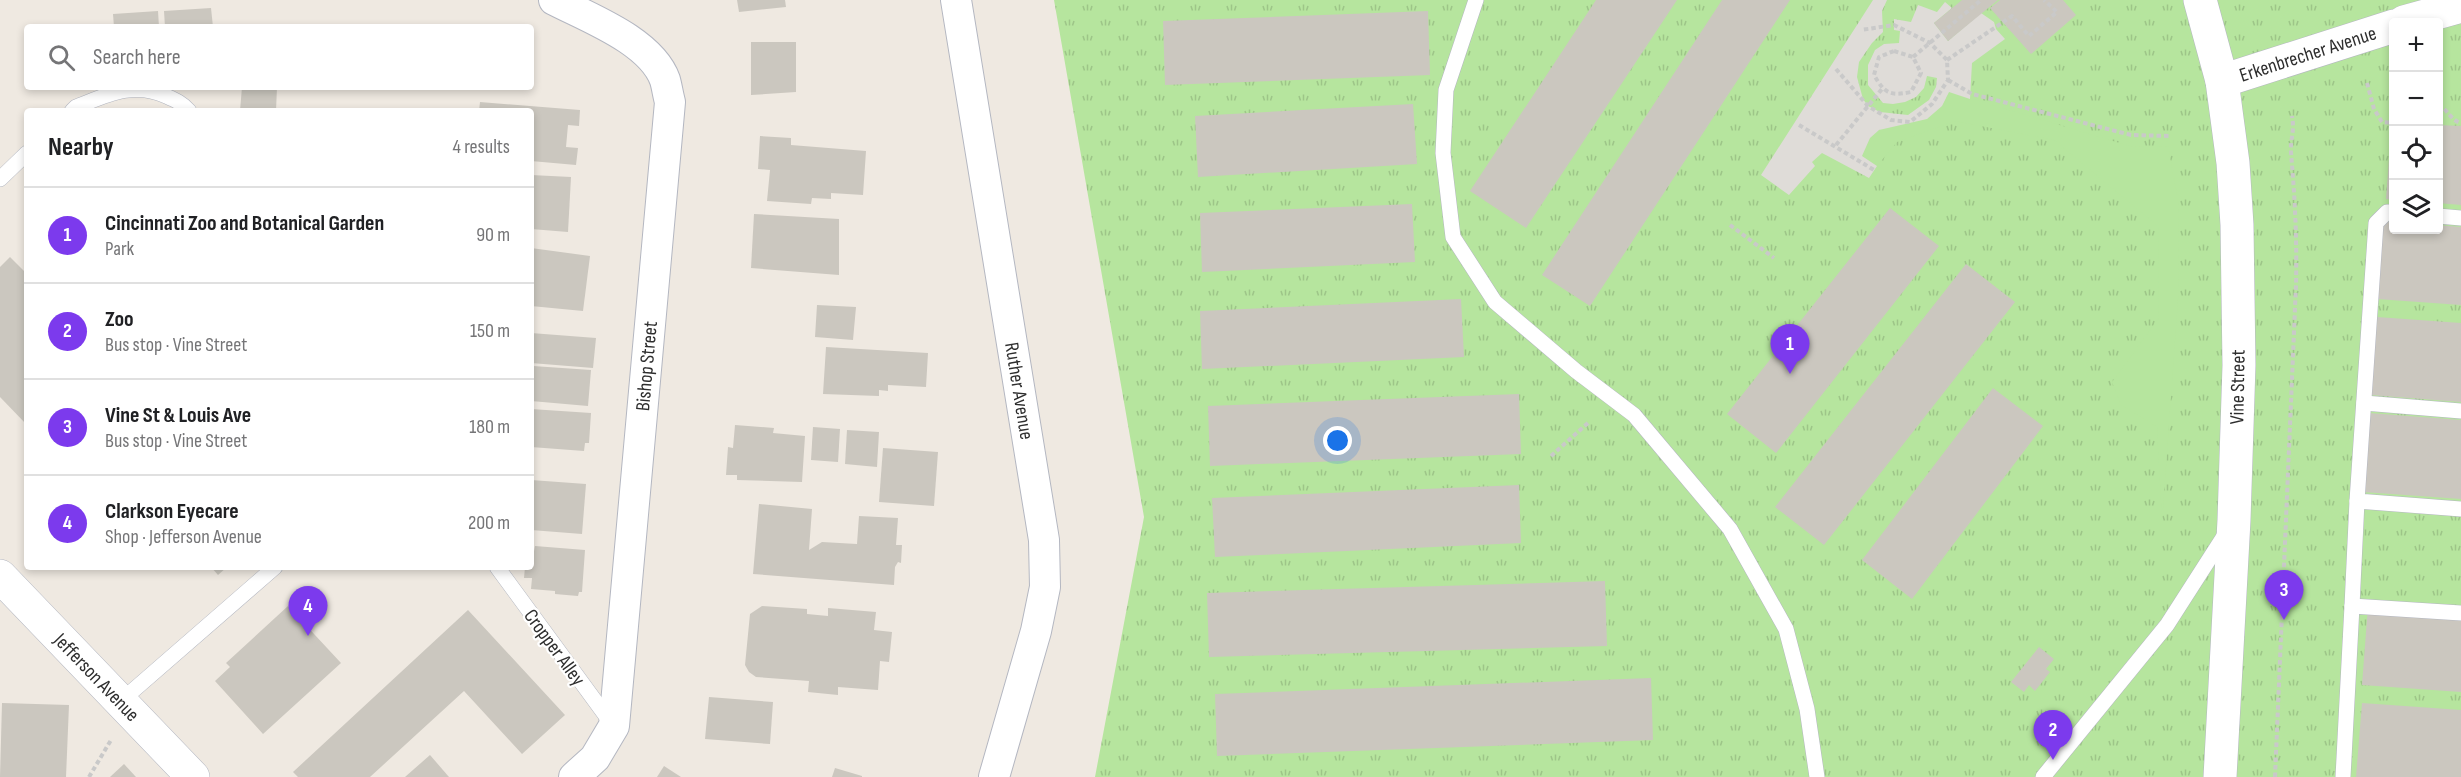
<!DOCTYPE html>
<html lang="en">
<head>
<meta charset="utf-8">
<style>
	:root { --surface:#fff; --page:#f2f2f2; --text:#202124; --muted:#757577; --line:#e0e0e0; --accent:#7c3aed }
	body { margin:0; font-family:"Sofia Sans Condensed",sans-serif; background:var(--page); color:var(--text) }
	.controls { position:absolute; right:18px; top:18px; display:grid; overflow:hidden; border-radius:6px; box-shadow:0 3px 9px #0003 }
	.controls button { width:54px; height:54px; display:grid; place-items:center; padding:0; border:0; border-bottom:2px solid var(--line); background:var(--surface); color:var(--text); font:30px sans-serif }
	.you { position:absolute; left:1338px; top:441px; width:21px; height:21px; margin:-15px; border:4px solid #fff; border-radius:50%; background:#1a73e8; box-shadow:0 0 0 9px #1a73e833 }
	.badge { display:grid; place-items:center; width:39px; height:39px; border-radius:50%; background:var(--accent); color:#fff; font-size:20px; font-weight:700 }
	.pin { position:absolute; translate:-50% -50px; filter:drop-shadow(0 2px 3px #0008) }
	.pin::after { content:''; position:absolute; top:32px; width:21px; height:18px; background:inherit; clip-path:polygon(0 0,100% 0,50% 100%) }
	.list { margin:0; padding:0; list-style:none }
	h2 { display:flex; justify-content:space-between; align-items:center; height:78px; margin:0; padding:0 24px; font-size:26px }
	h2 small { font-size:20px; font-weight:400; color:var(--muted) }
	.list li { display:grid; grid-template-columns:39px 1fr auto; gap:18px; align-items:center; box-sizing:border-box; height:96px; padding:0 24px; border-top:2px solid var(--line) }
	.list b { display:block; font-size:22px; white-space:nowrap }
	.list p { margin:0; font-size:20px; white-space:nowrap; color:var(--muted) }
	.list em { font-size:20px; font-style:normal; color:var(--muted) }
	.icon { flex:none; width:33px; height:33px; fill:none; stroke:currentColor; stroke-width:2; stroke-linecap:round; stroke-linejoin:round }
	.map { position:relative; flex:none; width:2461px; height:777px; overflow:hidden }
	.search { position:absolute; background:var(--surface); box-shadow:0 3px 9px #0003; left:24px; top:24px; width:510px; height:66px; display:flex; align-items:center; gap:15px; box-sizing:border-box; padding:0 21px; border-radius:6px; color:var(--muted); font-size:22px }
	.panel { position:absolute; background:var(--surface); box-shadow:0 3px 9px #0003; left:24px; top:108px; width:510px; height:462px; border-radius:6px }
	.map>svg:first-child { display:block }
</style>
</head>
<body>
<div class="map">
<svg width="2461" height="777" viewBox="0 0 2461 777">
	<defs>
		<pattern id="park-tufts" width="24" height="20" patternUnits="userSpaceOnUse" patternTransform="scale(1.5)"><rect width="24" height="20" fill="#b6e59e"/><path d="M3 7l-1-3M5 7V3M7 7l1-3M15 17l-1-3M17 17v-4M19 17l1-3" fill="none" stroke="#9dc588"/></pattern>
	</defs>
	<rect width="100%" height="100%" fill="#efe9e1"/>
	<path fill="url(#park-tufts)" fill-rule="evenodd" d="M 1054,0 L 2461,0 L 2461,777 L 1095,777 L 1144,517 ZM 2394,22 L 2438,22 L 2438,230 L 2394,230 Z"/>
	<polygon fill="#b6e59e" points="1949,92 2133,147 2168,146 2178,200 2179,285 2162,522 2157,427 2121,405 2112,382 2159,318 2158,226 2054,140 1955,121 1897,142 1877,166 1862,156 1870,138 1879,130 1942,106"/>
	<polygon fill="#dfdcd8" points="1873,0 1887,0 1882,11 1883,32 1872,43 1859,62 1857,77 1863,99 1868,106 1880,112 1908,115 1929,100 1936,87 1937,78 1927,76 1924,88 1916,97 1905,102 1893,104 1883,103 1868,85 1868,65 1875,50 1884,44 1899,43 1900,31 1894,30 1894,19 1911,22 1918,5 1937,12 1945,2 1952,8 1934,23 1948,41 1981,13 1994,22 1996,29 2005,39 1972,63 1970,99 1949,92 1942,106 1927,119 1879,130 1870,138 1862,156 1877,166 1869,178 1822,153 1812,162 1815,166 1789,195 1761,175"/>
	<g fill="#cbc7bf">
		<polygon points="737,0 785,0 786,7 739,12"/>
		<polygon points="1596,0 1677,0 1526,228 1470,191"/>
		<polygon points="1722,0 1790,0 1590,306 1542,275"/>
		<polygon points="1962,0 1998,0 1948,41 1934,23"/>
		<polygon points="2000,0 2063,0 2076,15 2031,54 1990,8"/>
		<polygon points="211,8 213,27 165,27 164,11"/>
		<polygon points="158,11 159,27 114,27 113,14"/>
		<polygon points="1428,11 1430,75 1165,85 1163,21"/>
		<polygon points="751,42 796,42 796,92 751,95"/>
		<polygon points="242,87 277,87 276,111 240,111"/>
		<polygon points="480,102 580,110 579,126 568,125 566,147 578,148 576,165 531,161 531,111 479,111"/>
		<polygon points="1413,104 1417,164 1198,177 1195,116"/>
		<polygon points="2392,119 2394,119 2394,200 2386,199"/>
		<polygon points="2438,125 2461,126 2461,205 2438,203"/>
		<polygon points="760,136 791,138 791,145 866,151 863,195 831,193 831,199 812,198 811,204 767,201 770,170 758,169"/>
		<polygon points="531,175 571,177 568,232 531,229"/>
		<polygon points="1412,204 1415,262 1202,272 1200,213"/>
		<polygon points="1890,208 1939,246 1776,453 1727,414"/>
		<polygon points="754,214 839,219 839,275 751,268"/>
		<polygon points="2383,221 2394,222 2394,230 2438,230 2438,225 2461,227 2461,305 2377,299"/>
		<polygon points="531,248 590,256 583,311 531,306"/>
		<polygon points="10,257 27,274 27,425 0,397 0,267"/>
		<polygon points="1966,264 2015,302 1824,545 1775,507"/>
		<polygon points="1461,299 1464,357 1202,369 1200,311"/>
		<polygon points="817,305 856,307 853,340 815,337"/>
		<polygon points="2377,317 2461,323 2461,402 2371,395"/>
		<polygon points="531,333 596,338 593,368 531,363"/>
		<polygon points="826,347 928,353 926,387 888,385 888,391 879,390 879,396 823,394"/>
		<polygon points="533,366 591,370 588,406 531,401 531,374"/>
		<polygon points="1993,388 2043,426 1912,599 1862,560"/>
		<polygon points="1519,394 1521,454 1210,466 1208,406"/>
		<polygon points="531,409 591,413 589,443 585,443 584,451 531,447"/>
		<polygon points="2369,413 2461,420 2461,499 2363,492"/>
		<polygon points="735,425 774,428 773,433 805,436 802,482 737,480 737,475 726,475 728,447 733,448"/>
		<polygon points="813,427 840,429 838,462 811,460"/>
		<polygon points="847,430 879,432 877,467 845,464"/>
		<polygon points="883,448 938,452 934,506 879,502"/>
		<polygon points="531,480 586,484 582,534 531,530"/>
		<polygon points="1519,485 1521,543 1215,557 1212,498"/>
		<polygon points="759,504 812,509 809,550 822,542 857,544 859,516 898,518 896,545 902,545 901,563 898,562 895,567 894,585 753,574"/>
		<polygon points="535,546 585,550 582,592 579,592 578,596 555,594 555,591 531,589 532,578 524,578 525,567 531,567"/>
		<polygon points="211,567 227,567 218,575"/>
		<polygon points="1605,581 1607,646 1209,657 1207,593"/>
		<polygon points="288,606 341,663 263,734 215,681 230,667 226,663"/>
		<polygon points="762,606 807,609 807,614 828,616 828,608 876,612 874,630 892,632 889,662 880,661 878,690 838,687 838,695 808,692 809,681 756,677 749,672 745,665 750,614"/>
		<polygon points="2368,606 2461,613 2461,692 2362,685"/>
		<polygon points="468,610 565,715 522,754 464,691 370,777 298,777 293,772"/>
		<polygon points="2039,647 2054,659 2046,669 2050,672 2035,691 2029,685 2024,692 2011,682"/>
		<polygon points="1651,678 1653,740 1217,756 1215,694"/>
		<polygon points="709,697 773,702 770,744 705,739"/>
		<polygon points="2,703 69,705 66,777 0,777"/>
		<polygon points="2362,703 2461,710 2461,777 2356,777"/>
		<polygon points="430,755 449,777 405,777"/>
		<polygon points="124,764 136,777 110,777"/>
		<polygon points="664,766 681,777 657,777"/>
		<polygon points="835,768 862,776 862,777 832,777"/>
	</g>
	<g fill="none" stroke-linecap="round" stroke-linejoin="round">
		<g stroke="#b4b7c1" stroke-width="16">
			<g id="lane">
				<polyline points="1476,0 1446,90 1443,153 1453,237 1495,302 1576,371 1634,415 1730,529 1786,629 1807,709 1817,777"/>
				<path d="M 72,111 L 76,107 C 107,95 133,81 166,96 C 175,100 182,103 189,111"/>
				<polyline points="0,179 27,153"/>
				<polyline points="2394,212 2387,212 2376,223 2357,501 2461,509"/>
				<polyline points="2438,216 2461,218"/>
				<polyline points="2364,403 2461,411"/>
				<polyline points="497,567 612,724"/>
				<polyline points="2352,606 2357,501"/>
				<polyline points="121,701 275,567"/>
				<polyline points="2043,777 2167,625 2226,533"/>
				<polyline points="2343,777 2352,606 2461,613"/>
			</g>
		</g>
		<g stroke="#b4b7c1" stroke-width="32">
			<g id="street">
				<path d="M 554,0 C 589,18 651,41 665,80 C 667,87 668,95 670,102 L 614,726 L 595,758 L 574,777"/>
				<path id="s1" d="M 956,0 L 1044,540 L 1045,587 L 1036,631 L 994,777"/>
			</g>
		</g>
		<g stroke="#b4b7c1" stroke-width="34">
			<g id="secondary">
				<polyline points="2200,0 2222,81 2233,163 2237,225 2239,365 2234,520 2220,777"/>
				<polyline points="2404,22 2461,6"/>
				<path id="s2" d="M 2222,81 L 2394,26"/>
				<path id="s3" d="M 0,576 L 193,777"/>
			</g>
		</g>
		<g stroke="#c9c9c9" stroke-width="4" stroke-dasharray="4.5 3" stroke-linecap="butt">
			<path d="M 1894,51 L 1913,57 L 1921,73 L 1911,92 C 1890,96 1885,94 1874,75 L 1879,57 Z"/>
			<polyline points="1913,57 1981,0"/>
			<polyline points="1947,60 2012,16 2029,36 2057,12 2044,0"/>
			<polyline points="1836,69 1868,106 1891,120 1910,122 1932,104 1948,80 1947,60 1930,43 1894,25 1861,30"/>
			<polyline points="1948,80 1972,94 2131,135 2171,136"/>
			<polyline points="2367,83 2374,109 2382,122 2394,123"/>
			<path d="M 2438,105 C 2448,109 2450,120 2461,123"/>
			<polyline points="1799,125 1874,170"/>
			<polyline points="1836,145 1882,89"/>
			<polyline points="1730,225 1774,258"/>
			<polyline points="1551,456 1588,423"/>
			<polyline points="89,777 111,740"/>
			<path d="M 2275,777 L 2296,285 C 2297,241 2295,197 2291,153 C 2290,139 2295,132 2292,116"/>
		</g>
		<use href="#lane" stroke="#fff" stroke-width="15"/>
		<use href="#street" stroke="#fff" stroke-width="30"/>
		<use href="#secondary" stroke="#fff" stroke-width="33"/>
	</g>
	<g text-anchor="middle" stroke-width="4.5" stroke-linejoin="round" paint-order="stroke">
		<g font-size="20" fill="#2e2e2e" stroke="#fff">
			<text dy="7" stroke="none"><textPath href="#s2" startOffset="90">Erkenbrecher Avenue</textPath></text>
			<text transform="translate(646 366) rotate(-85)" y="7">Bishop Street</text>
			<text transform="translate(2237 387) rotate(-89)" y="7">Vine Street</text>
			<text dy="7" stroke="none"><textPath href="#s1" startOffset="396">Ruther Avenue</textPath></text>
			<text transform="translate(555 647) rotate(54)" y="7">Cropper Alley</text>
			<text dy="7" stroke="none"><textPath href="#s3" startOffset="140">Jefferson Avenue</textPath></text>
		</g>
	</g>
</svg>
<div class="controls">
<button>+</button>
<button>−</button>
<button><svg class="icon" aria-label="locate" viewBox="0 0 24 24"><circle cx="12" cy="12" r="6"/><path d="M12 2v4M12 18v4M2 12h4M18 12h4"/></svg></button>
<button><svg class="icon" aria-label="layers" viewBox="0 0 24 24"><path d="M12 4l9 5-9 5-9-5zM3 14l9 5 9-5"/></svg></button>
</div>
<div class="you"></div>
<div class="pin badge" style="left:1790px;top:374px">1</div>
<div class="pin badge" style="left:2053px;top:760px">2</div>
<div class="pin badge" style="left:2284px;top:620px">3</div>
<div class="pin badge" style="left:308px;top:636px">4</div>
<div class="search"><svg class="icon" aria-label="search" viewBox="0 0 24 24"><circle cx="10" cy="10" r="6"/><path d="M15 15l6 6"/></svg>Search here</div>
<section class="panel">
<h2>Nearby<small>4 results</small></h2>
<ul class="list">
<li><span class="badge">1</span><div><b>Cincinnati Zoo and Botanical Garden</b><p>Park</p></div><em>90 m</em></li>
<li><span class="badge">2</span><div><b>Zoo</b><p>Bus stop · Vine Street</p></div><em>150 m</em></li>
<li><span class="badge">3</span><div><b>Vine St &amp; Louis Ave</b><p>Bus stop · Vine Street</p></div><em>180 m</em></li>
<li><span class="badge">4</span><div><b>Clarkson Eyecare</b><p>Shop · Jefferson Avenue</p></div><em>200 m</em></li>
</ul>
</section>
</div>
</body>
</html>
